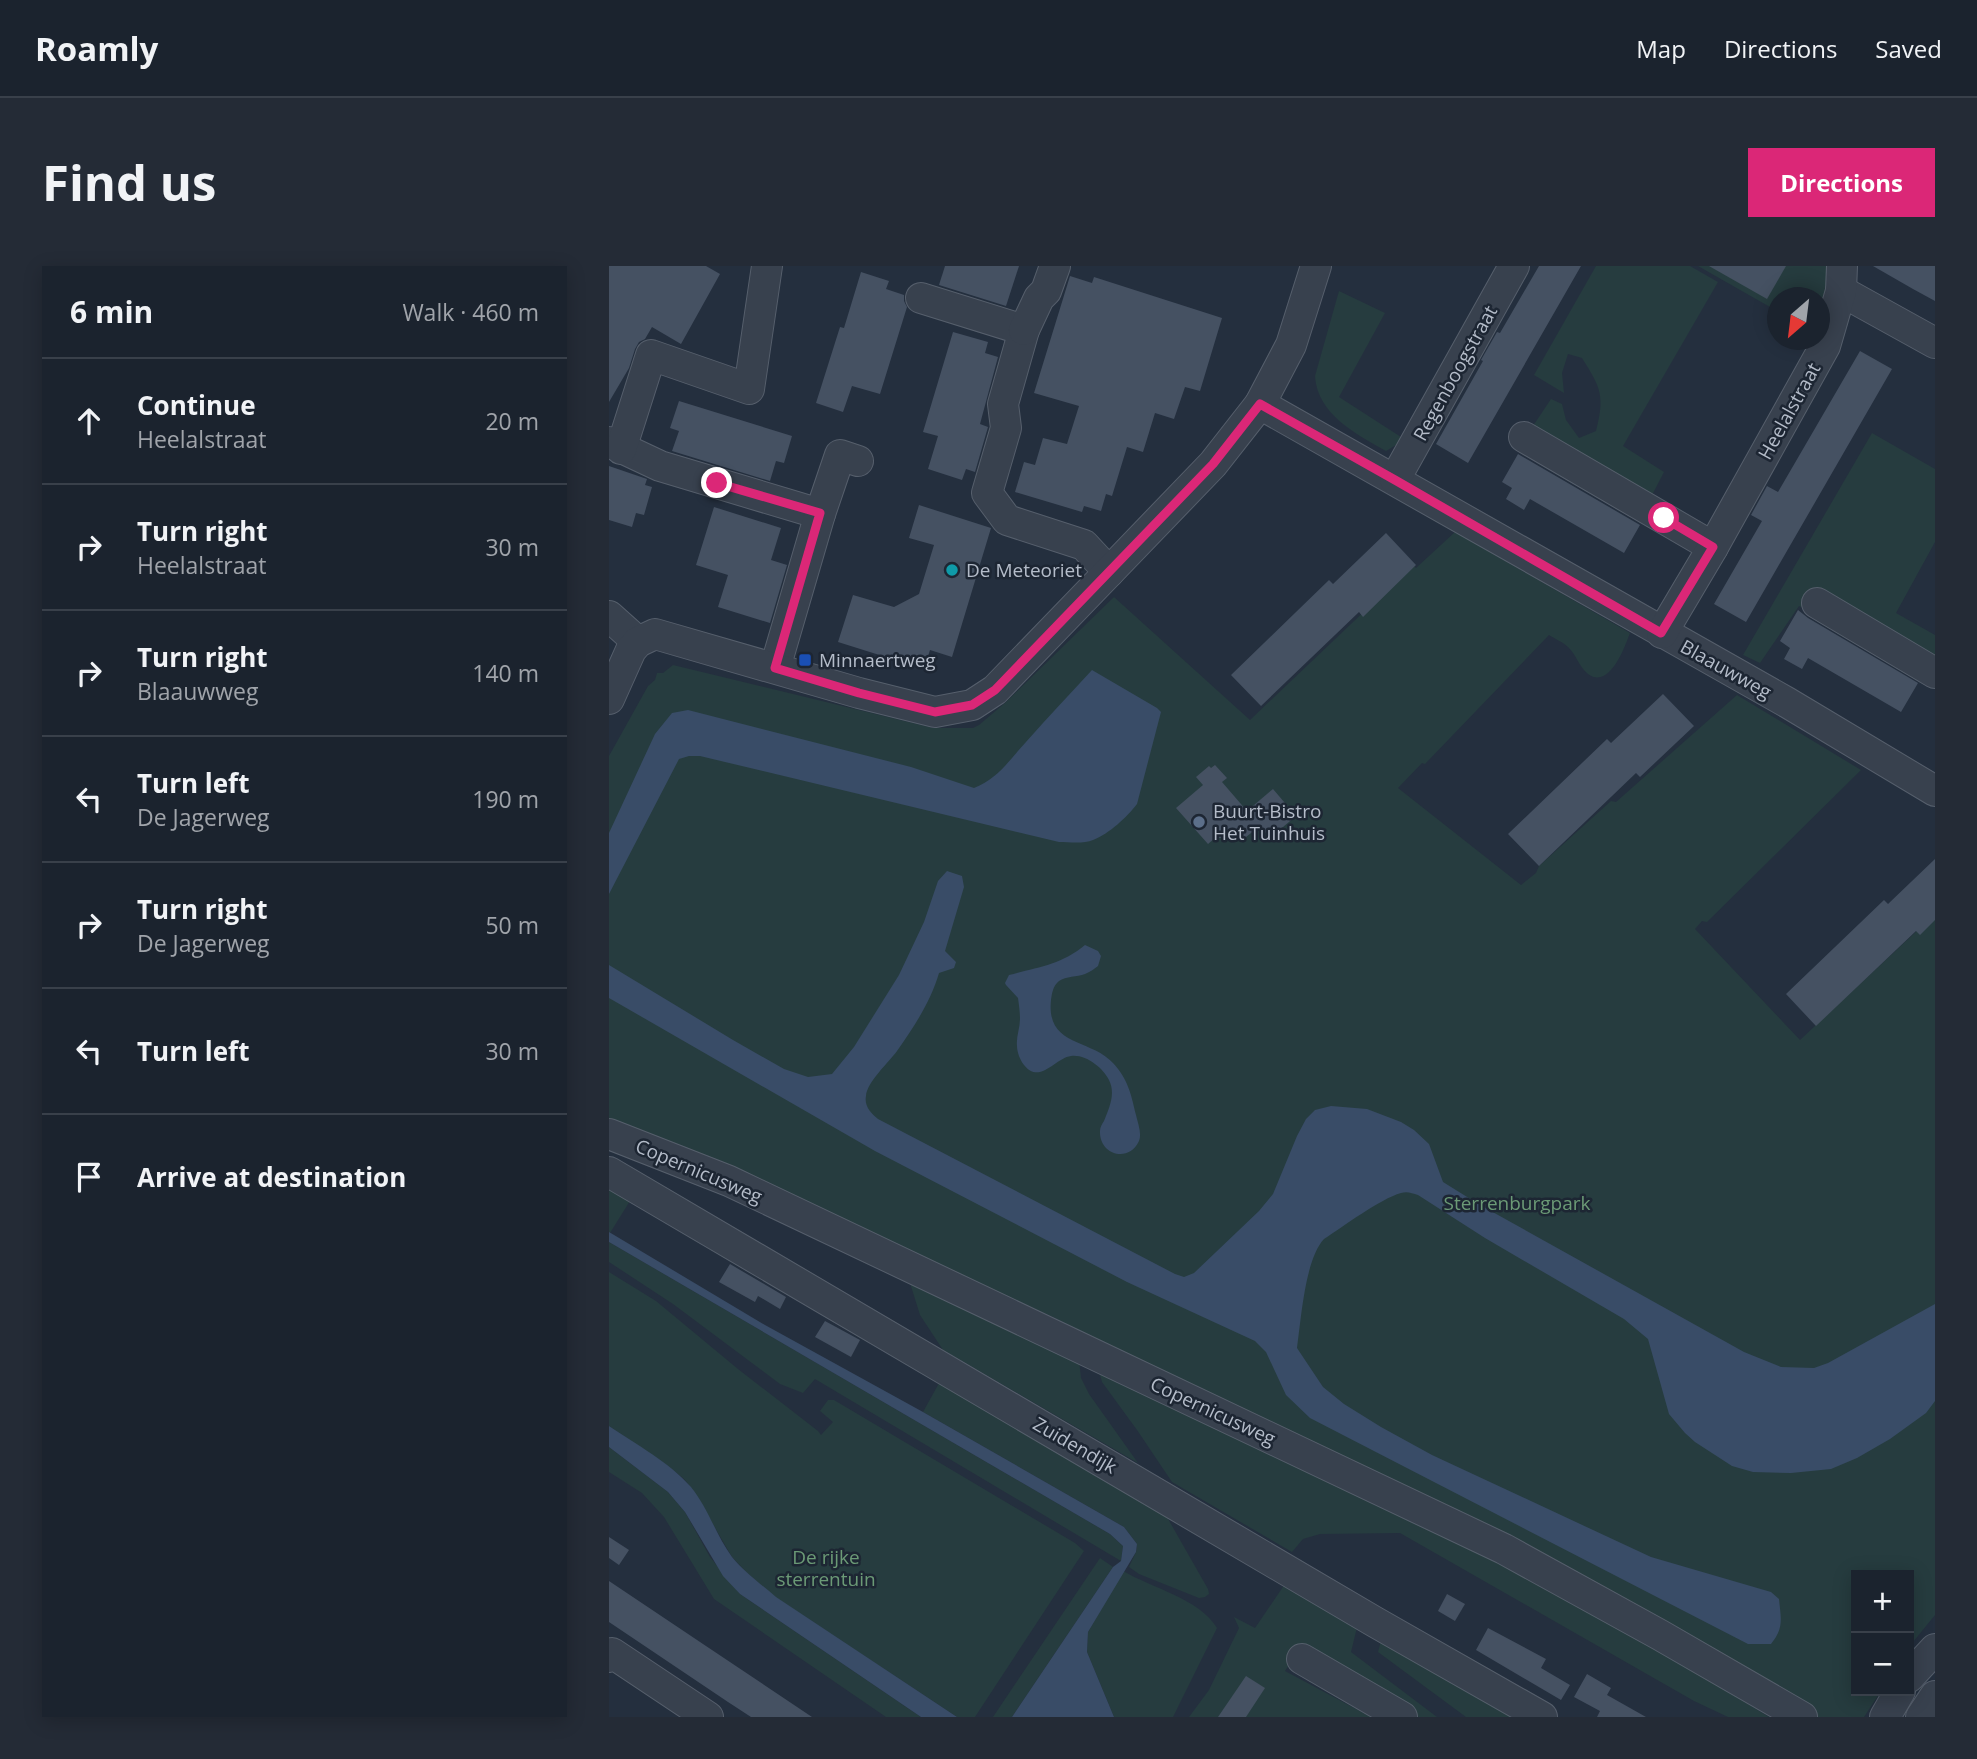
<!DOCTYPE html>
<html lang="en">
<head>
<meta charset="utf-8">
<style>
	:root { --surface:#1b232e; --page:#242b36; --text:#f1f3f6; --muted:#a0a4aa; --line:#39404a; --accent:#db2777 }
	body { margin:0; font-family:"Open Sans",sans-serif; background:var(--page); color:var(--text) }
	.controls { position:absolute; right:21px; bottom:21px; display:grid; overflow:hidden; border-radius:0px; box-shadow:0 4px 18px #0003 }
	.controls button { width:63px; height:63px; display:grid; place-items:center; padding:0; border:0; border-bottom:2px solid var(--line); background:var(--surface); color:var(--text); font:35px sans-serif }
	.compass { position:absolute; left:1158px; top:21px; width:63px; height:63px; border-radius:50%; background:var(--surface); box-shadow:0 4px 18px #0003; rotate:208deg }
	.stop { position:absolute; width:21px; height:21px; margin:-16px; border:5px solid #db2777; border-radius:50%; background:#fff }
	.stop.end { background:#db2777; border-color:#fff; box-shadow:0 2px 7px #0008 }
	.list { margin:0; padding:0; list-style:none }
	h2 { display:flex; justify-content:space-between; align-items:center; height:91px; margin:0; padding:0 28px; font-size:30px }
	h2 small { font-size:23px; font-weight:400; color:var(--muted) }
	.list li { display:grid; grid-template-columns:46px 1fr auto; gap:21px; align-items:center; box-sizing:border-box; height:126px; padding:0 28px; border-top:2px solid var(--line) }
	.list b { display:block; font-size:26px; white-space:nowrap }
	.list p { margin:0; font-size:23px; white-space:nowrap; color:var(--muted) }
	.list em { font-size:23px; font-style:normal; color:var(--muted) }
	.icon { flex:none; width:38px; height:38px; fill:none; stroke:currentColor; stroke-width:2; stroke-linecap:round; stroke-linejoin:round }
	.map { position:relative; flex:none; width:1326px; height:1451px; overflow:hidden; border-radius:0px }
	header { display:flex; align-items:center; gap:42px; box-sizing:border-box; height:98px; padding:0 35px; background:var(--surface); border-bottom:2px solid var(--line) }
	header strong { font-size:33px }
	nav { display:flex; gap:38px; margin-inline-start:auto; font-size:24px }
	.intro { display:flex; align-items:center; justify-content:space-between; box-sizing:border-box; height:168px; padding:0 42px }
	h1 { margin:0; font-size:49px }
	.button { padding:18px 32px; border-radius:0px; background:var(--accent); color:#fff; font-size:24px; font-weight:700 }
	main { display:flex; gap:42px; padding:0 42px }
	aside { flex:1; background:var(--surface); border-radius:0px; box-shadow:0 4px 18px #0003 }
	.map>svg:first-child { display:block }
</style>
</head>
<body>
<header>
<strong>Roamly</strong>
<nav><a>Map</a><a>Directions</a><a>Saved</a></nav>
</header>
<div class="intro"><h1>Find us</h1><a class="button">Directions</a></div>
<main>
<aside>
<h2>6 min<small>Walk · 460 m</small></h2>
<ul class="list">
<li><svg class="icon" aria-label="ahead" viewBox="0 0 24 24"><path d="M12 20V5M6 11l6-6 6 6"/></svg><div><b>Continue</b><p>Heelalstraat</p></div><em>20 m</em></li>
<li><svg class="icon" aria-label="right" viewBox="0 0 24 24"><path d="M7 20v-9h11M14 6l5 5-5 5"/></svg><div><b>Turn right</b><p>Heelalstraat</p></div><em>30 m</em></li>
<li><svg class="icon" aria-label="right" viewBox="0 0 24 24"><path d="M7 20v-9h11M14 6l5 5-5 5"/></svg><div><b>Turn right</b><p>Blaauwweg</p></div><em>140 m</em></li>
<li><svg class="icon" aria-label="left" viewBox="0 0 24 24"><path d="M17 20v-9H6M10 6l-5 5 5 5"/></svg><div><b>Turn left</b><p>De Jagerweg</p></div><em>190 m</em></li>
<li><svg class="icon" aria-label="right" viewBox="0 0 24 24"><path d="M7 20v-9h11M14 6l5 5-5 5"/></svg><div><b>Turn right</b><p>De Jagerweg</p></div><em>50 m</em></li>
<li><svg class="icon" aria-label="left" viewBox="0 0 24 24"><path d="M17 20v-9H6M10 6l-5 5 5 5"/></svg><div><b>Turn left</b></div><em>30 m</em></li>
<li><svg class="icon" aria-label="arrive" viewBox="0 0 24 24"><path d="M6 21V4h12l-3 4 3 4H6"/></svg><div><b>Arrive at destination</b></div></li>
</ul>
</aside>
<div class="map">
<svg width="1326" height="1451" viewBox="0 0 1326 1451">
	<rect width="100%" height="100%" fill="#242f3e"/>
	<g fill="#263c3f">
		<path d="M 987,0 L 1081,0 L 1109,16 L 1014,180 L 1055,206 L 1041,233 L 922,163 L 942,133 L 953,138 L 957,154 L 970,172 L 987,165 C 996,130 992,122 973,92 L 959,88 L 953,107 L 955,127 L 925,109 Z"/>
		<polygon points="1089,0 1220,0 1218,37 1211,67 1210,32 1168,32 1168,45"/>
		<path d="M 730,25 L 776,47 L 730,131 L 792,171 L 787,179 L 777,185 C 747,168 708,148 706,110 Z"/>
		<polygon points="1263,167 1326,203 1326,276 1287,347 1326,369 1326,399 1190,340 1151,397 1134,389"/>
		<path d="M 846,266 L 1021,367 C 1016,380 1001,424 979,408 C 970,401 967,388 959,381 C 954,376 946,373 940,369 L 816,498 L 813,497 L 789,522 L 912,619 L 927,607 L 930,600 L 1002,535 L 1007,536 L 1128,429 L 1252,504 L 1098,656 L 1093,655 L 1086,663 L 1191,774 L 1326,648 L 1326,1349 L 1300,1381 L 1300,1309 L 1247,1309 L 1247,1425 L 1272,1425 L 1255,1451 L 1199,1451 L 446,1052 L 334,1001 L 0,860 L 0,490 L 39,420 L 46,414 L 48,407 L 54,407 L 64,399 L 324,462 L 364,462 L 370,459 L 396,437 L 505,331 L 641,454 L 804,299 L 807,302 Z"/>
		<polygon points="0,916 24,930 1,967 0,966"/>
		<polygon points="0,976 501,1268 514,1280 512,1295 206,1113 194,1127 171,1118 64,1038 0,996"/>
		<polygon points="0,1006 47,1035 129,1103 209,1165 212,1169 224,1156 211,1145 219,1134 225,1134 466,1277 475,1285 366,1451 348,1451 166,1331 138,1307 123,1291 84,1224 75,1213 59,1200 0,1160"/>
		<polygon points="301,1017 470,1093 472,1112 480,1128 529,1197 334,1084 311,1049"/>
		<polygon points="489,1102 809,1255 1001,1353 1160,1451 1119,1451 1085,1435 791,1267 711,1268 694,1273 683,1286 563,1216 528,1164 493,1116"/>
		<polygon points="334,1110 550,1237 599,1323 600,1328 596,1331 590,1332 530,1308 520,1301 527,1286 528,1278 515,1261 314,1146"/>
		<polygon points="0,1181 59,1226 76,1246 101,1291 131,1328 312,1451 277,1451 105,1333 55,1251 33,1227 0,1206"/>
		<polygon points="491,1292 504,1301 403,1451 384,1451"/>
		<path d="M 514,1305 C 543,1322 591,1333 608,1362 L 564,1451 L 505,1451 L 478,1386 L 479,1366 Z"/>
		<polygon points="684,1306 752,1345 742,1386 828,1451 810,1451 689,1385 676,1405 762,1451 580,1451 600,1424 630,1362 625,1351 646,1362"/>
		<polygon points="776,1359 931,1451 857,1451 769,1386"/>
	</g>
	<g fill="#394c67">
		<path d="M 483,404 L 548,442 L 552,446 L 528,538 C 518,551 500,568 484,574 C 475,578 460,576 450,576 L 91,490 L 80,490 L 70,493 L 0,628 L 0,567 L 46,468 L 63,447 L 79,444 L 302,501 L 365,522 C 390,512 399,495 417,476 C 438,452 461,428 483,404 Z"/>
		<path d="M 338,605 L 353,610 L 355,621 L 336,685 L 347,696 L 345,702 L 330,707 C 322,735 305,761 288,785 C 280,796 258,816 257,830 C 255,840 262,847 269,853 L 566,1008 L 575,1011 L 585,1007 L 650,945 L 664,928 L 688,870 L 697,853 L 706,844 L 722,840 L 758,843 L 792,856 L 805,864 L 820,878 L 834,916 L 871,939 L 1135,1086 L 1172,1101 L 1205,1102 L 1219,1097 L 1326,1038 L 1326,1135 L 1317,1147 L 1281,1173 L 1248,1192 L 1222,1203 L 1182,1207 L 1144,1206 L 1123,1200 L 1086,1176 L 1076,1167 L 1060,1148 L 1039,1073 L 1015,1053 L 876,972 L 809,929 C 803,927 798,925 792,927 C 771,933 735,960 715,973 C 696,993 692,1054 688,1082 L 714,1121 L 735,1138 L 772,1161 L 823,1189 L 1042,1291 L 1162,1326 L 1170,1333 C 1172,1353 1175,1362 1162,1378 L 1139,1378 L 701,1152 L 677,1129 L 657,1086 L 646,1075 L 518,1016 L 266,885 L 0,732 L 0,699 L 124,774 L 175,803 L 199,811 L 223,808 L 245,781 L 290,709 L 315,656 L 329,615 Z"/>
		<path d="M 476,679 L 489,685 L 492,690 L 489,700 C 485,703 481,706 476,708 C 468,711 457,710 450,715 C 444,720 443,727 442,734 C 437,781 481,772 504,797 C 519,813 522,828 527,849 C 529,858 533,867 530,875 C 519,898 490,888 491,865 C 491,861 493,858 495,855 C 500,842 507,828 500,814 C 494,802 477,788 462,790 C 446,792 431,819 415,799 C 411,794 408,786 408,780 C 407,771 411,762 411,753 C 411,746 410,739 409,732 L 397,719 L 396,717 L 400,709 C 429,701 452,699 476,679 Z"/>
		<polygon points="0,966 156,1059 314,1146 515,1261 528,1278 527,1286 479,1366 478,1386 505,1451 403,1451 504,1301 512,1295 514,1280 501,1268 0,976"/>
		<path d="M 0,1160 C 28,1179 60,1196 82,1221 C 99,1242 107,1269 123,1291 C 135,1306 152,1318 167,1331 L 348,1451 L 312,1451 L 131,1328 L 114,1310 L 76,1246 L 59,1226 L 0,1181 Z"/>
	</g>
	<g fill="#455162">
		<polygon points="0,0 97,0 111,8 72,78 43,61 36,73 30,76 26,83 20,102 0,136"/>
		<polygon points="336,0 410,0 397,40 330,19"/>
		<polygon points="930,0 972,0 859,197 827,178 874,95 872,94 888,66 891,67"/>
		<polygon points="1100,0 1177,0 1158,33"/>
		<polygon points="1264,0 1326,0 1326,35 1304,23"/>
		<polygon points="252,6 280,15 277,23 295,29 295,35 298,41 271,128 243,120 234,146 207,137 231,61 235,62"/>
		<polygon points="461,10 483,17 485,11 613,52 591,125 576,121 565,153 546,147 534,186 518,181 503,230 497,228 492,245 475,240 473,246 406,226 415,196 426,199 434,172 458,178 470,140 425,127"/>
		<polygon points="344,66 379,76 376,87 389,91 371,158 379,161 366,206 357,203 353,214 319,203 329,170 314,166"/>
		<polygon points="1251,85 1283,103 1137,356 1105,338 1153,255 1142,249 1158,220 1169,226"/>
		<polygon points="70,135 183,170 175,197 167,195 161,215 63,185 70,165 61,162"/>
		<polygon points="909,188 1031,259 1015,287 921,233 915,244 897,233 903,222 893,216"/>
		<polygon points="0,200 38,213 36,219 43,221 35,249 27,247 23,261 0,254"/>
		<polygon points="310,239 382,262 343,391 321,384 315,403 229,376 244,329 285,341 310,328 325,279 300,272"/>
		<polygon points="105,241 172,262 162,294 178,299 161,357 109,341 119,309 87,299"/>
		<polygon points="777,267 807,299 754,351 750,346 652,440 622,409 720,314 724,318"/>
		<polygon points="1189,344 1199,352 1309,417 1292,446 1199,392 1193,403 1175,393 1181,382 1171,375"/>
		<polygon points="1054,428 1085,460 1031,511 1027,507 930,600 899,568 998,473 1002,477"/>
		<polygon points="606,499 618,512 613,516 638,545 664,523 687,550 661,572 651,560 637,571 606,572 599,578 567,542 594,519 587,511 600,500 602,502"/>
		<polygon points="1326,593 1326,654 1311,669 1307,665 1207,760 1177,728 1275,634 1279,638"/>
		<polygon points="121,998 177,1031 171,1043 149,1030 146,1036 110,1016"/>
		<polygon points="216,1055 251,1074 242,1091 206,1071"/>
		<polygon points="0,1271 20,1284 10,1299 0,1292"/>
		<polygon points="0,1315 94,1378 203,1451 142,1451 119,1436 0,1356"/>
		<polygon points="838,1328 856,1338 846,1355 829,1345"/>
		<polygon points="879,1362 937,1393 932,1402 961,1419 952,1434 867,1384"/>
		<polygon points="978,1408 1002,1422 998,1429 1037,1451 988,1451 991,1445 965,1431"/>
		<polygon points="637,1410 656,1422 637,1451 609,1451"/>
	</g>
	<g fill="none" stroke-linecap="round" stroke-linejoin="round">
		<g stroke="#565f6c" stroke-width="32">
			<g id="minor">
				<polyline points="1232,25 1326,77"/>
				<polyline points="312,32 415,64 394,138 397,162 378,227 398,254 475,279 500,306"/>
				<polyline points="415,64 430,32 437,25 446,0"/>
				<polyline points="651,138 1179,437 1326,525"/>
				<polyline points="915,171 1104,281"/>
				<polyline points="0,176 51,200 211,248"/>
				<polyline points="12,183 42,89 140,123 158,0"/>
				<polyline points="786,213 905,0"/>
				<polyline points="1208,337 1326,407"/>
				<polyline points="0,350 29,376"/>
				<polyline points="1053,367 1104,281 1216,80 1232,25 1233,0"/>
				<polyline points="166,402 211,248 231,189 249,195"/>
				<polyline points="0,433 22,384 29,376 46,368 250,427 326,446 363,439 386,424 500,306 604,198 651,138 682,79 707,0"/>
				<polyline points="0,868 120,915 895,1283 1051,1369 1193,1451"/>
				<polyline points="0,906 766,1356 933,1451"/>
				<polyline points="0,1391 3,1387 99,1451"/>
				<polyline points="693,1393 793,1451"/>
				<polyline points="1300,1411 1326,1383"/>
				<polyline points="1276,1451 1291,1425"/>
				<polyline points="1312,1451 1326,1430"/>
			</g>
		</g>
		<use href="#minor" stroke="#38414e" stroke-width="30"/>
	</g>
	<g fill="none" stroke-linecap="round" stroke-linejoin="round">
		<polyline stroke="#db2777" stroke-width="9" points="108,217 211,247 166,402 250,427 326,446 363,439 386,424 604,198 651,138 786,214 1052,367 1104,281 1055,252"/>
	</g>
	<circle fill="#0f9aa8" stroke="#1d2633" stroke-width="2.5" cx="343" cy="304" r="7"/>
	<rect fill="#1a4fb4" stroke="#1d2633" stroke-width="2.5" x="189" y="387" width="14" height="14" rx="3.5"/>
	<circle fill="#5c6f8a" stroke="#1d2633" stroke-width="2.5" cx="590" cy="556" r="7"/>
	<g text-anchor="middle" stroke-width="5" stroke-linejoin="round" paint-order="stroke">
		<g font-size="19" fill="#b4bcc9" stroke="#1d2633">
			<text transform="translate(846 107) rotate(-61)" y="7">Regenboogstraat</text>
			<text transform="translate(1180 145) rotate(-61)" y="7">Heelalstraat</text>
			<text transform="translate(1117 403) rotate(29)" y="7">Blaauwweg</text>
			<text transform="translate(90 905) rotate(23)" y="7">Copernicusweg</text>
			<text transform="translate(604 1145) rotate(25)" y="7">Copernicusweg</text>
			<text transform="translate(466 1179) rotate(30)" y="7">Zuidendijk</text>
		</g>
		<g font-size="19" fill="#b4bcc9" stroke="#1d2633" text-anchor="start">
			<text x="357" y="311">De Meteoriet</text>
			<text x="210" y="401">Minnaertweg</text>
			<text x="604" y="552">Buurt-Bistro<tspan x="604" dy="22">Het Tuinhuis</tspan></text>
		</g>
		<g font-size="19" fill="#6b9a76" stroke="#1d2633">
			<text x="908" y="944">Sterrenburgpark</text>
			<text x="217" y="1298">De rijke<tspan x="217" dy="22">sterrentuin</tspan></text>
		</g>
	</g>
</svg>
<div class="controls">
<button>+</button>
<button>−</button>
</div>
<svg class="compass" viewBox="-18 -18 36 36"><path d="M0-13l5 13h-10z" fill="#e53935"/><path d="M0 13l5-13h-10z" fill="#a0a4aa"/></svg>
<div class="stop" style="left:1055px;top:252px"></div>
<div class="stop end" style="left:108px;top:217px"></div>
</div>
</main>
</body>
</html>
